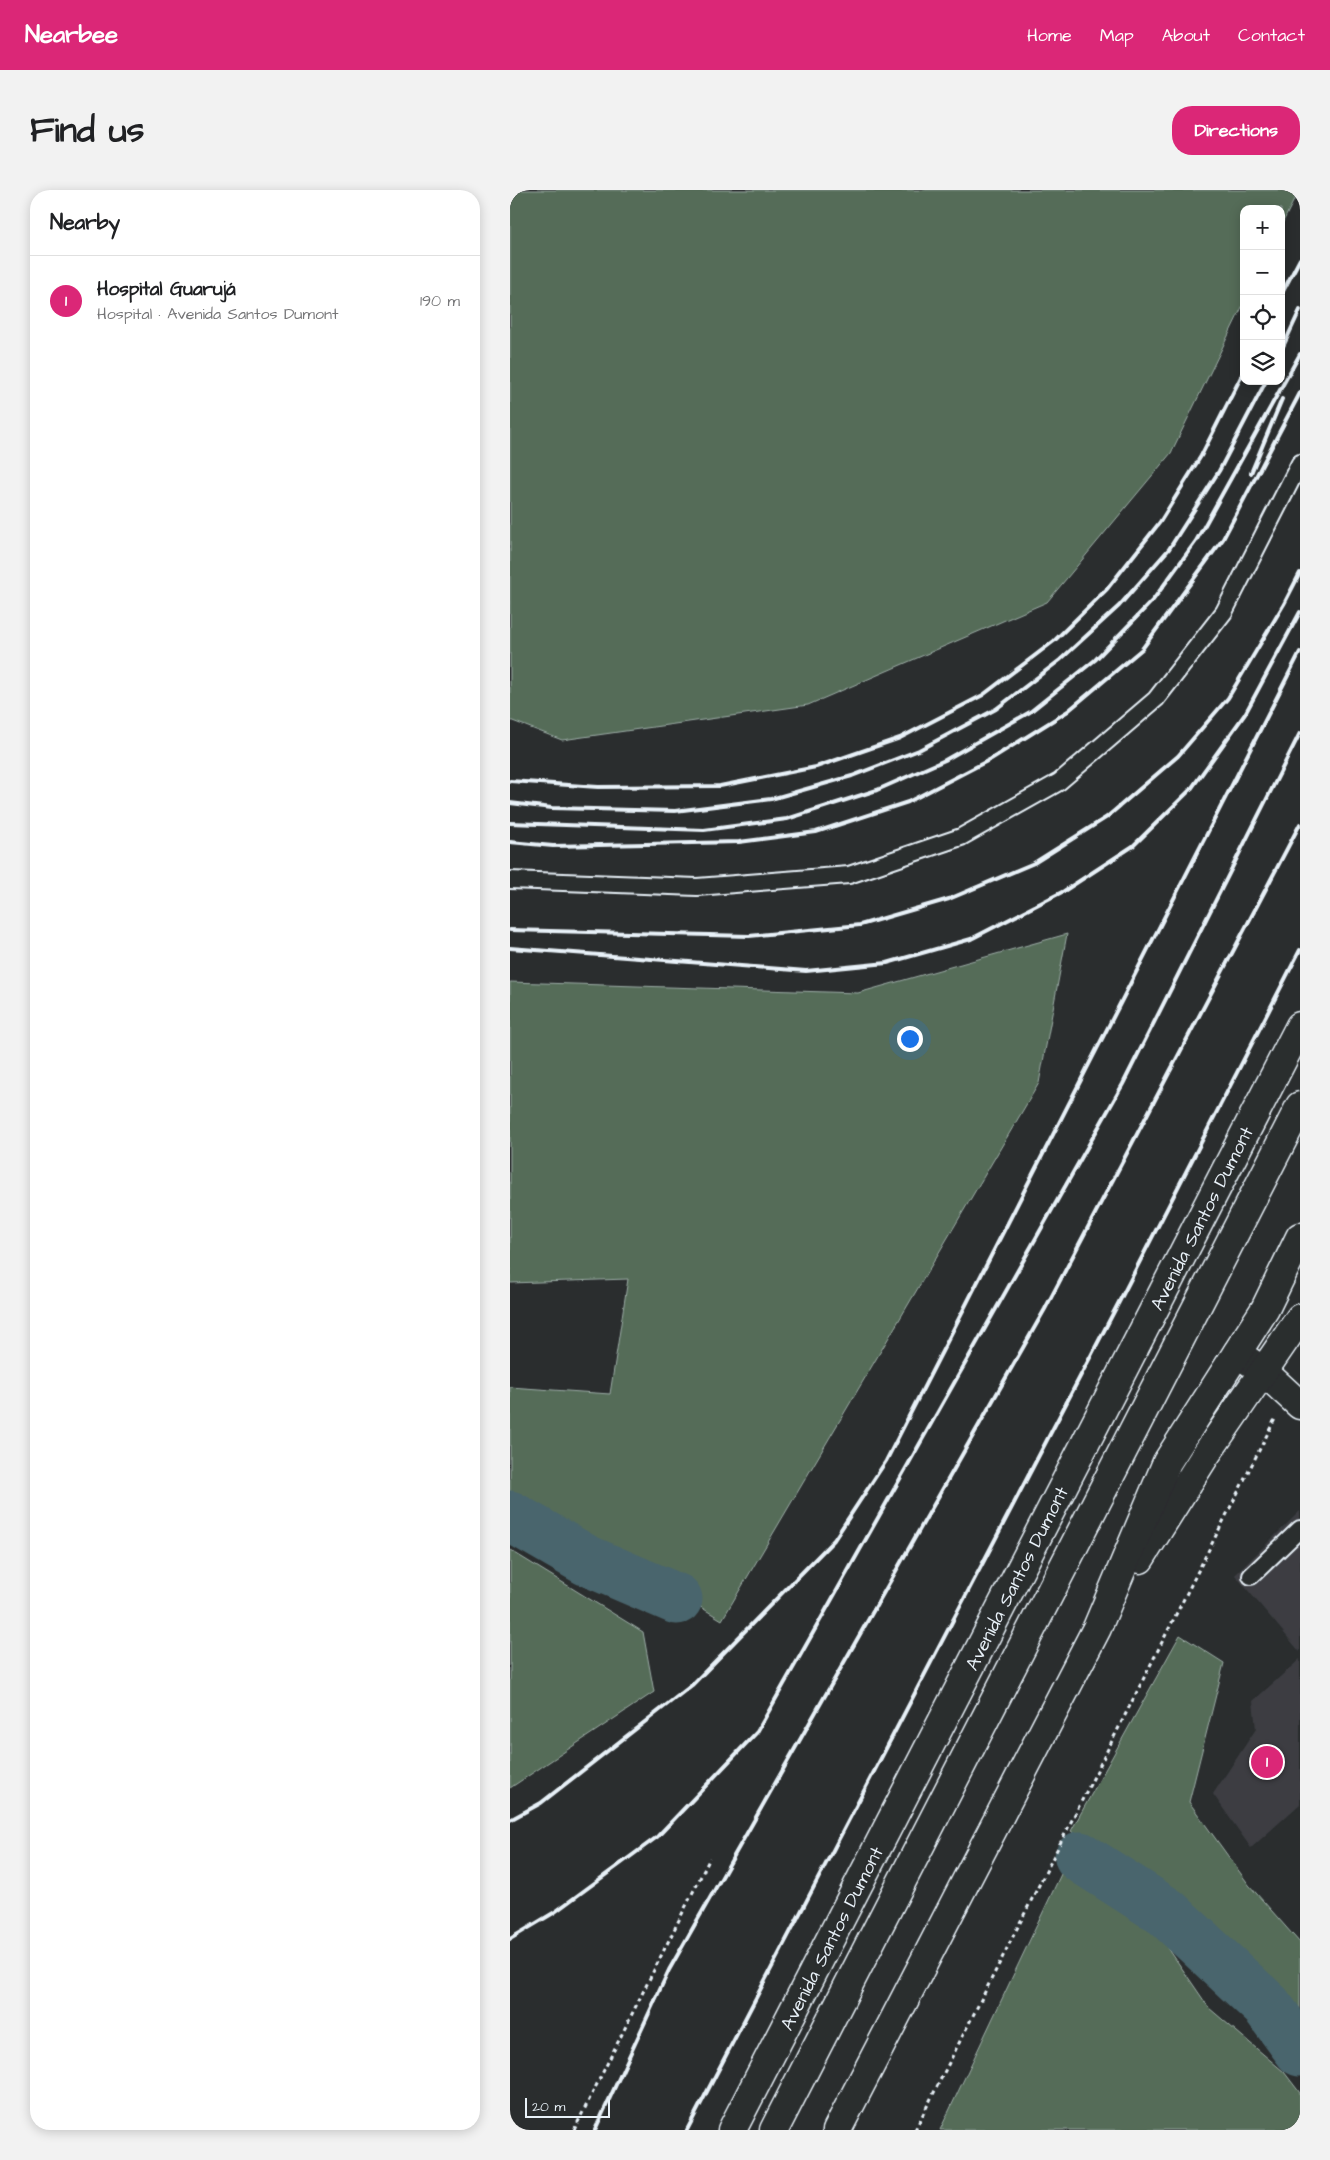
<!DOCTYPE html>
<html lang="en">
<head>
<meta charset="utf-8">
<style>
	:root { --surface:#fff; --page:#f2f2f2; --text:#202124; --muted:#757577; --line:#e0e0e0; --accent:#db2777 }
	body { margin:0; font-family:"Architects Daughter",sans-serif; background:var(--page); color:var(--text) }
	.controls { position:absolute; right:15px; top:15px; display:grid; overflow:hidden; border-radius:10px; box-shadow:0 2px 12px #0003 }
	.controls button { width:45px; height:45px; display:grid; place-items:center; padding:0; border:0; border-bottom:1px solid var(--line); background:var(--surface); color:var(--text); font:25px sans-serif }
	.scale { position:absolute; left:15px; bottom:12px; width:85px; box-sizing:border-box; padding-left:5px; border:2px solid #e8f1f8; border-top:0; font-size:14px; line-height:18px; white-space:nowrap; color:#e8f1f8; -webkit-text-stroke:4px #2a2d2e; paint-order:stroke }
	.you { position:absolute; left:399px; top:848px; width:18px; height:18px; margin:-12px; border:4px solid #fff; border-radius:50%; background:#1a73e8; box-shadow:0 0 0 8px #1a73e833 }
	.badge { display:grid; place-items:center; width:32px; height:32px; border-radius:50%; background:var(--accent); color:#fff; font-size:16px; font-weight:700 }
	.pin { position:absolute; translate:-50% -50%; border:2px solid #fff; box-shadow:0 1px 5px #0006 }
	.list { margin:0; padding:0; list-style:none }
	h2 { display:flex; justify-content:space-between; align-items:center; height:65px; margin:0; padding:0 20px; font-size:21px }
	h2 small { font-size:16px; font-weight:400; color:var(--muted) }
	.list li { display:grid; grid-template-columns:32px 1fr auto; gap:15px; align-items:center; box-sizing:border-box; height:90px; padding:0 20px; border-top:1px solid var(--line) }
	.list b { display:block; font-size:19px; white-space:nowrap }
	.list p { margin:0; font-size:16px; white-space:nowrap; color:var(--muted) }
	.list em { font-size:16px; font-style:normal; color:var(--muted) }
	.icon { flex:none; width:28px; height:28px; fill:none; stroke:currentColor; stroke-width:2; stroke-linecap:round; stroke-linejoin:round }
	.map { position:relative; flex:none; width:790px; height:1940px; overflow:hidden; border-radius:20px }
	header { display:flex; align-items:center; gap:30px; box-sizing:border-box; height:70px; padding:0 25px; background:var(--accent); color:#fff }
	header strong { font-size:24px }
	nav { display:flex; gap:28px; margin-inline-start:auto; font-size:18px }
	.intro { display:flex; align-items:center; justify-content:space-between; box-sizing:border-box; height:120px; padding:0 30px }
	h1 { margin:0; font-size:35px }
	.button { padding:12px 22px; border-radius:20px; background:var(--accent); color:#fff; font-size:18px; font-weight:700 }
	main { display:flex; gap:30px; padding:0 30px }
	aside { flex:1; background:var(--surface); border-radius:20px; box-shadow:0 2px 12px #0003 }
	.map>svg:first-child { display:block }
</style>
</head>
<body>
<header>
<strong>Nearbee</strong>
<nav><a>Home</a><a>Map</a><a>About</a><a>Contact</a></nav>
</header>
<div class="intro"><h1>Find us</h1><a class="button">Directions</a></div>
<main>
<aside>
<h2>Nearby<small></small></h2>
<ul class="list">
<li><span class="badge">1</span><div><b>Hospital Guarujá</b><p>Hospital · Avenida Santos Dumont</p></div><em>190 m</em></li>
</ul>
</aside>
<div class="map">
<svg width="790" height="1940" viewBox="0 0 790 1940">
	<rect width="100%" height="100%" fill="#2a2d2e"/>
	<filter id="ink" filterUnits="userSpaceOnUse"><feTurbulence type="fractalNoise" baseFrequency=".02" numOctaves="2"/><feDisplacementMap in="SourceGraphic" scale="10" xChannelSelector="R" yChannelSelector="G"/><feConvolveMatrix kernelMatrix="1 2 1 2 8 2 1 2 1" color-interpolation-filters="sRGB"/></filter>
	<g filter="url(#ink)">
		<g fill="#3d3e43">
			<polygon points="790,1321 790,1462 725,1385"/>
			<polygon points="790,1469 790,1614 741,1658 703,1604 746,1539 743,1511"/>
		</g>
		<g fill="#556c59" stroke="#9eaea8">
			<polygon points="0,0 789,0 771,36 771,19 734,19 734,113 661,263 537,412 298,515 52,550 0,530"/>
			<polygon points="557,744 529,893 212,1430 129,1380 0,1308 0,1197 100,1204 118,1089 0,1093 0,792 348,803"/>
			<polygon points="0,1360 133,1442 144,1502 0,1598"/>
			<polygon points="670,1445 714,1473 679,1612 739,1695 790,1753 790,1860 688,1733 561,1641"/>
			<polygon points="552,1682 643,1736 699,1818 774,1882 790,1903 790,1940 430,1940"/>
		</g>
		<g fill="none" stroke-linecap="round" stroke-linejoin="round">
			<g stroke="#49656d" stroke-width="51">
				<polyline points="0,1326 76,1370 167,1409"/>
				<polyline points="570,1667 656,1722 757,1816 790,1861"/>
			</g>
			<g stroke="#e8f1f8" stroke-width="20">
				<g id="service">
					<polyline points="0,690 187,697 339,685 451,647 549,592 646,509 714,422 790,273"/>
					<polyline points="741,1386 790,1339"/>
				</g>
			</g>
			<g stroke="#e8f1f8" stroke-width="31">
				<polyline id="minor" points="727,1163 753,1181 790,1215"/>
			</g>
			<g stroke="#e8f1f8" stroke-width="31">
				<g id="secondary">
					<polyline points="630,1369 695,1266 790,1128"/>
					<polyline points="222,1940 790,836"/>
					<polyline points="264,1940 790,916"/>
					<polyline points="327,1940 587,1438 657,1272 755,1119 790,1047"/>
				</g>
			</g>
			<g stroke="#e8f1f8" stroke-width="3" stroke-dasharray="4 4" stroke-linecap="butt">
				<polyline points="64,1940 200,1668"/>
				<polyline points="405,1940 765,1229"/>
			</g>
			<use href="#service" stroke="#2a2d2e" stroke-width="16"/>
			<use href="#minor" stroke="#2a2d2e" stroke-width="28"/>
			<use href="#secondary" stroke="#2a2d2e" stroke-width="28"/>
			<g stroke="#e8f1f8" stroke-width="4">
				<polyline points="771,105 790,69"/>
				<polyline points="771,161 790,120"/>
				<polyline points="741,283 772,209"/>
				<polyline points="0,591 88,597 210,596 306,577 390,548 473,505 544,451 597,399 650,332 691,266 734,181"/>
				<polyline points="0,613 42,618 165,621 261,609 342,586 409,560 486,519 550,470 609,416 659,359 709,281 756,191"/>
				<polyline points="0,633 194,640 277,629 367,600 435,570 520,522 585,470 643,410 686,351 790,164"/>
				<polyline points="0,652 43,656 229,652 306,642 398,612 481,569 558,521 632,459 713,349 790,203"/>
				<polyline points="0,740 239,746 350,735 439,709 524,673 597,627 668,566 718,508 774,414 790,383"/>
				<polyline points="0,758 296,781 377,773 461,749 554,701 623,656 681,599 735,524 790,422"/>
				<polyline points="0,1630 31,1613 182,1495 324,1350 376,1271 790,462"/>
				<polyline points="0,1749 45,1722 147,1647 247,1542 613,894 790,543"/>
				<polyline points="85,1940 159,1780 535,1119 790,634"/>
				<polyline points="177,1940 609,1112 790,760"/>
			</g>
		</g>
	</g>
	<g text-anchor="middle" stroke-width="4" stroke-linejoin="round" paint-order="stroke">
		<g font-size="19" fill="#e8f1f8" stroke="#2a2d2e">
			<text transform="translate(691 1028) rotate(-63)" y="7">Avenida Santos Dumont</text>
			<text transform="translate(506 1388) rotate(-63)" y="7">Avenida Santos Dumont</text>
			<text transform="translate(321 1748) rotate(-63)" y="7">Avenida Santos Dumont</text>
		</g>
	</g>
</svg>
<div class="controls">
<button>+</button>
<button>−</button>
<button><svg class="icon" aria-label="locate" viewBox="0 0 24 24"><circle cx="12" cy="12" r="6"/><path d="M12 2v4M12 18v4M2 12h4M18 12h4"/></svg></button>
<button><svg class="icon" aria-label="layers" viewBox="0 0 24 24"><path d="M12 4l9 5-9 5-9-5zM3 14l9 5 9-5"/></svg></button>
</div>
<div class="scale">20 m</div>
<div class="you"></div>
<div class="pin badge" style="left:757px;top:1572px">1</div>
</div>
</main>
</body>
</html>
